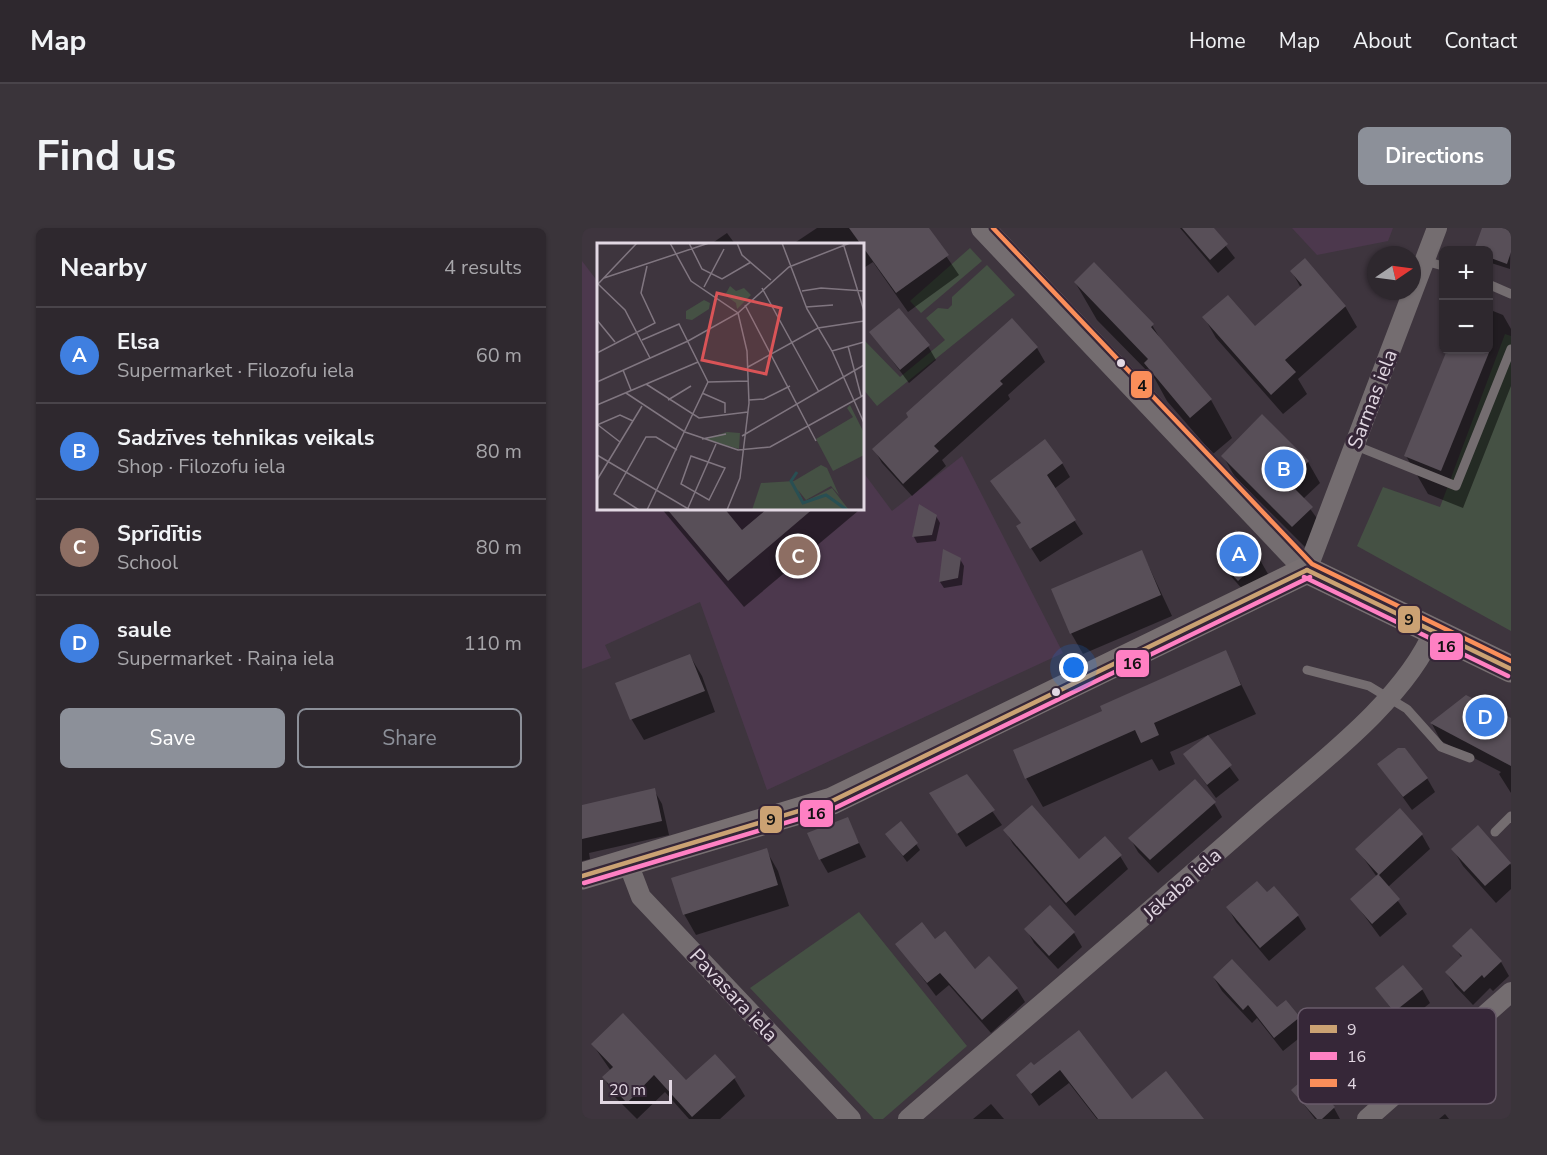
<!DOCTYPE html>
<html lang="en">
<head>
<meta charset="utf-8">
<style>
	:root { --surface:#2e282e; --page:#3a343a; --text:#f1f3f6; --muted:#a7a6aa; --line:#49444a; --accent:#8c9099 }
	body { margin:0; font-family:"Nunito Sans",sans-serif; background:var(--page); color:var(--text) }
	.controls { position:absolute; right:18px; top:18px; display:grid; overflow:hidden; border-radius:9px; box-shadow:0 2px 4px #0004 }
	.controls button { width:54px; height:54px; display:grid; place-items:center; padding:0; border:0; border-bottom:2px solid var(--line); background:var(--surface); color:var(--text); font:30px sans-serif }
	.compass { position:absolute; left:785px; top:18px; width:54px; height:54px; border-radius:50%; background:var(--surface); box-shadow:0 2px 4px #0004; rotate:77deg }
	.scale { position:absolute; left:18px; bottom:15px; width:72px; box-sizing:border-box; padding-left:6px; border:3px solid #e2d8e3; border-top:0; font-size:16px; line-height:21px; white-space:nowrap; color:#e2d8e3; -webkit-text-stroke:4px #362738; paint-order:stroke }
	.you { position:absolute; left:492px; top:440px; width:21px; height:21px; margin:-15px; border:4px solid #fff; border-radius:50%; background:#1a73e8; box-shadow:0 0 0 9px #1a73e833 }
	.badge { display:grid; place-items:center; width:39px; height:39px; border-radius:50%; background:var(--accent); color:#fff; font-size:20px; font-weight:700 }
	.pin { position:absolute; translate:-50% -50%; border:3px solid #fff; box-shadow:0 2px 6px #0006 }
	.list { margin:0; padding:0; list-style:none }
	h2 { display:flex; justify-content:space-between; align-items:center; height:78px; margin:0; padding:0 24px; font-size:26px }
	h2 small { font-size:20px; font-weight:400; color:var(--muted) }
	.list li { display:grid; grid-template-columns:39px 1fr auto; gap:18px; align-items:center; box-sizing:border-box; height:96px; padding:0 24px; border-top:2px solid var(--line) }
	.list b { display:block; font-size:22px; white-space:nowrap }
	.list p { margin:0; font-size:20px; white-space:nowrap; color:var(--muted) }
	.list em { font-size:20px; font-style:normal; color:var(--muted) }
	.actions { display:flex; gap:12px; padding:18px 24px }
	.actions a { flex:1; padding:14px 0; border:2px solid var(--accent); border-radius:9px; text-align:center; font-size:21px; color:var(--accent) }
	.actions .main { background:var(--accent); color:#fff }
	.map { position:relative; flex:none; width:929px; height:891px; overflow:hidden; border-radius:9px }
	header { display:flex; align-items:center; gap:36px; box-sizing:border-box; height:84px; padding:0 30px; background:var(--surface); border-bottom:2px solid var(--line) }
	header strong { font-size:28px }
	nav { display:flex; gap:33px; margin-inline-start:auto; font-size:21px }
	.intro { display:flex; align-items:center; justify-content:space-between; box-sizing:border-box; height:144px; padding:0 36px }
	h1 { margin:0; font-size:42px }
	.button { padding:15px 27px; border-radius:9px; background:var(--accent); color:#fff; font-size:21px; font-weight:700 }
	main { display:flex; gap:36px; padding:0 36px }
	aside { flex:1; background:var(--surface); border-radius:9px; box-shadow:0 2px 4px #0004 }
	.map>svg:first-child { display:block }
</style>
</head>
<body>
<header>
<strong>Map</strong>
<nav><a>Home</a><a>Map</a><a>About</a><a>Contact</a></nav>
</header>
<div class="intro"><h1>Find us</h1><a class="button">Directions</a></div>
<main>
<aside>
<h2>Nearby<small>4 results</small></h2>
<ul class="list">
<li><span class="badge" style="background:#3f7fe0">A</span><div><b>Elsa</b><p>Supermarket · Filozofu iela</p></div><em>60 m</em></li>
<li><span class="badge" style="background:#3f7fe0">B</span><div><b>Sadzīves tehnikas veikals</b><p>Shop · Filozofu iela</p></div><em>80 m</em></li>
<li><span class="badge" style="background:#8d6e63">C</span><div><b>Sprīdītis</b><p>School</p></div><em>80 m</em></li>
<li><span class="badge" style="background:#3f7fe0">D</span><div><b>saule</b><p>Supermarket · Raiņa iela</p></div><em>110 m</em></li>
</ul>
<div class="actions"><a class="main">Save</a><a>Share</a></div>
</aside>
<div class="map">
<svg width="929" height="891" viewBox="0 0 929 891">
	<rect width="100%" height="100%" fill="#3e353e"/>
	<g fill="#4c384d">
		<polygon points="710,0 811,0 806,13 735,27"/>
		<polygon points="0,33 16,54 16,280 280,280 281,244 310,283 380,228 481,425 185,562 118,374 23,417 29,430 0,441"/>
	</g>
	<g fill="#455144">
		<polygon points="388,20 400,33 339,85 328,73"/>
		<polygon points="405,37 433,67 295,178 281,161 281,111 318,149 363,112 344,90 356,80 366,81 370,77 370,69"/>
		<polygon points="923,106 929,108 929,403 775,318 801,259 858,279"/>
		<polygon points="277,684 385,818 301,891 292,891 168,760"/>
	</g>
	<g fill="#0007">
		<polygon points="235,0 345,0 377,47 326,84 291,34 280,41 280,16 211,16"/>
		<polygon points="598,0 630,0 653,30 636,45"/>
		<polygon points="902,0 929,0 928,41 906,34 906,22 894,22"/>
		<polygon points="145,5 153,16 129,16"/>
		<polygon points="710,44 763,78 775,99 716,151 725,166 701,186 634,110 622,89 673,100 719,60"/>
		<polygon points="493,54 570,97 582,117 629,172 650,210 631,226 585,173 573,151 515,92"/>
		<polygon points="906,81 921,87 929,101 929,158 881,280 846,266 824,228 867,122 906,122"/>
		<polygon points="430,92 455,120 463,134 426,167 428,171 360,232 364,238 330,268 300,235 292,221"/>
		<polygon points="289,104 346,118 354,132 327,155"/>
		<polygon points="680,189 726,234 738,255 721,271 742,300 723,319 653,249 641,228"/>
		<polygon points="480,235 488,249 472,261 501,306 458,334 444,312 440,296 410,253"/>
		<polygon points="338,279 354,288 358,295 354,313 335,315 332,309"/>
		<polygon points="79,280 274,280 276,283 162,379"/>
		<polygon points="640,317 678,332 686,346 664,365 645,344 637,330 644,324"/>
		<polygon points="362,323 378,331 382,338 380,357 362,360 358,354"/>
		<polygon points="560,324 590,388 501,426 489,405"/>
		<polygon points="643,424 674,486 588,524 593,536 577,543 570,531 461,579 444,550 522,484"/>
		<polygon points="108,428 120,448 133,484 62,512 50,492 35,456"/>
		<polygon points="929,492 929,565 917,546 919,544 859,513 850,496"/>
		<polygon points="626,509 657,552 634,570 603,527"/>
		<polygon points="797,536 845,550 853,564 830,582"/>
		<polygon points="385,548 420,597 384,619 349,566"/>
		<polygon points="72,562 80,576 87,607 7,625 8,631 0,633 0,579"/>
		<polygon points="632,575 640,589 576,645 556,624 548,610"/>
		<polygon points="817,582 840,607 848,621 806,659 825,686 798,709 770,671 795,649 775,621"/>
		<polygon points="265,591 284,629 246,645 238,631"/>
		<polygon points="896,600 929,637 929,661 914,675 881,638 871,621"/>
		<polygon points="423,602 496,633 538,628 546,641 493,688 431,616"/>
		<polygon points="309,612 334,616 338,622 325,634"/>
		<polygon points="184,622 196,643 207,678 114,707 102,686"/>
		<polygon points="684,666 716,688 724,701 687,733 654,694 646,680"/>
		<polygon points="444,701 492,705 500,719 476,741 452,715"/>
		<polygon points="889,702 919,734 927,748 911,763 908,760 891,777 873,758 865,745 880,730 872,718"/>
		<polygon points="353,713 393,743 435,761 443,774 409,805 367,757 354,768 315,716"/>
		<polygon points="632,750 717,790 725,804 701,823 675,790 670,795 640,763"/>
		<polygon points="795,761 840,761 848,775 821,797"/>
		<polygon points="497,804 550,873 620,891 515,891 487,855 457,878 436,847 452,840"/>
		<polygon points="11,817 104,854 152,850 163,868 138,891 107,891 83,864 55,891 32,868 22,849 29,843"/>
		<polygon points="711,862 752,880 758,891 733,891"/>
		<polygon points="409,876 422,891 391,891"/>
		<polygon points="863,886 867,891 857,891"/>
	</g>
	<g fill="#584f58">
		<polygon points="267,0 347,0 367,27 314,65"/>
		<polygon points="600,0 632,0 646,16 628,32"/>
		<polygon points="900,0 929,0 929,24 925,36 906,29 906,22 892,22"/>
		<polygon points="723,30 764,78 703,132 714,144 689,167 620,89 646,67 673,98 720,57 708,43"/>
		<polygon points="512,34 572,96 569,99 630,171 608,190 562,135 566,131 492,54"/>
		<polygon points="317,80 348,117 318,142 287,104"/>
		<polygon points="430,90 456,119 418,153 421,156 352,218 357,223 321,256 290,221 326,189 324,185"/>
		<polygon points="865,122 908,122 859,243 822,228"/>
		<polygon points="680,186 727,233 706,254 731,279 710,299 639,228"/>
		<polygon points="463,211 481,235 465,247 494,292 448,321 434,298 439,295 408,253"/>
		<polygon points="337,276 355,287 350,307 330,309"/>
		<polygon points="84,280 142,280 160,302 186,280 232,280 146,353"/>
		<polygon points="654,302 680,331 656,353 635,330 643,322 638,317"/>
		<polygon points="361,321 379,330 376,350 357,354"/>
		<polygon points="560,322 579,367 488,406 469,361"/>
		<polygon points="644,422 659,457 572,495 577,507 559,515 553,502 443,551 431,522 520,483 518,478"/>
		<polygon points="108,426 123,463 48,492 33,455"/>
		<polygon points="884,467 929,490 929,538 848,495"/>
		<polygon points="626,507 650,537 625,557 601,526"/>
		<polygon points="816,520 823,520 846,550 821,569 795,536"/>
		<polygon points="385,546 413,582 375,606 347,565"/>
		<polygon points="613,551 634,574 568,632 546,610"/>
		<polygon points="73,560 80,593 0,611 0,577"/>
		<polygon points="450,577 497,631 523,608 540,627 484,675 421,602"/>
		<polygon points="818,580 841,606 797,647 818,671 790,696 768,671 796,646 773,621"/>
		<polygon points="266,589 277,615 237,632 225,605"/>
		<polygon points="319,593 336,615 321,628 303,606"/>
		<polygon points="896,597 929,635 903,658 869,621"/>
		<polygon points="185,620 196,657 101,687 89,650"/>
		<polygon points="675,653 685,664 692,658 717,687 678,720 644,679"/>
		<polygon points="468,677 493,704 467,728 442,701"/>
		<polygon points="340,694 353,711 363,703 393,741 407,728 436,760 400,792 358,745 345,755 313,716"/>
		<polygon points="889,700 920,733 902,750 900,747 882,764 863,744 880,728 870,718"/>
		<polygon points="650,731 695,779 704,772 718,789 692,810 666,777 661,782 631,749"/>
		<polygon points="821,737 841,761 812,784 793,760"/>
		<polygon points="41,785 104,852 133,826 154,849 110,889 72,847 45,875 20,849 31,839 9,816"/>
		<polygon points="497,802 550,871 584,843 622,891 516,891 478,842 449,866 434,847 449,834 452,837"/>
		<polygon points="725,848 753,879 740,891 735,891 709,862"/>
	</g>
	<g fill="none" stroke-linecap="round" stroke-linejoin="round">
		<g stroke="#746d70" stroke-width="9">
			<polyline points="843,33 861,38"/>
			<polyline points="906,56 929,66"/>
			<polyline points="772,217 874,258 929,121"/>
			<polyline points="725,442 787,458 825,481 859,519 888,530"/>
			<polyline points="913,604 929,588"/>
		</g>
		<g stroke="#746d70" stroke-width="20">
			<polyline points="725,342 855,0"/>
			<polyline points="46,635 59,669 269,891"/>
			<path d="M 326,891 C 442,791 558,692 673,591 C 731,540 823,473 852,402"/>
			<polyline points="785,891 929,764"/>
		</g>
		<polyline stroke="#746d70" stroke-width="24" points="401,0 725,342"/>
		<polyline stroke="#787072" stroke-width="27" points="0,648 250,573 725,342 929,441"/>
		<g stroke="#362738" stroke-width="9">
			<g id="bus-1">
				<polyline points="725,342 929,441"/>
				<polyline points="0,648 250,573 725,342"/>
			</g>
		</g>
		<g stroke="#362738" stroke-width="9">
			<g id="bus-2">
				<polyline points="722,349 926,448"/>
				<polyline points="2,655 253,580 728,349"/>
			</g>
		</g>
		<g stroke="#362738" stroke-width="9">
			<polyline id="bus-3" points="411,0 730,336 929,433"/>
		</g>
		<use href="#bus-1" stroke="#cba273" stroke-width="4.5"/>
		<use href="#bus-2" stroke="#ff80c3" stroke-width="4.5"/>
		<use href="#bus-3" stroke="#fa8e5a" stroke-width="4.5"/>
	</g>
	<g fill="#e2d8e3" stroke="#362738" stroke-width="2">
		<circle cx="539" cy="135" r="5"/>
		<circle cx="474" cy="464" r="5"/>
	</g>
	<g text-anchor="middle" stroke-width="6" stroke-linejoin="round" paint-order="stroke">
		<g font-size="20" fill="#e2d8e3" stroke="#362738">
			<text transform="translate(790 171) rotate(-69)" y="7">Sarmas iela</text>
			<text transform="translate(600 656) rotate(-42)" y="7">Jēkaba iela</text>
			<text transform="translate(152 767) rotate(47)" y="7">Pavasara iela</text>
		</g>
	</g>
	<g transform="translate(15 15)">
		<rect width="267" height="267" fill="#3e353e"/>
		<path d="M 133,43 L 139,48 L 147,45 L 154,52 L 140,66 L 139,60 L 128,52 ZM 107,57 L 113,60 L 112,66 L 95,77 L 89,76 L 89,68 ZM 253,162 L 267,190 L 267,212 L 236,228 L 219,196 L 256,174 L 250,165 ZM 130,189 L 143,190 L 142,206 L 107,196 ZM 224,222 L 230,225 L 242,252 L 234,243 L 209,257 L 201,247 L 207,259 L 235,245 L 252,267 L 155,267 L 164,240 L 197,238 Z" fill="#455144"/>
		<path fill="none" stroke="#294f53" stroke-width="3" d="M 200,229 L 194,238 L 206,260 L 229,252 L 250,267"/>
		<path fill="none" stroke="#807680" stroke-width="1.5" d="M 92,0 L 105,26 L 125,36 L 154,19M 140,0 L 145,12 L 174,37M 185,0 L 210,66 L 235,108 L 267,180M 246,0 L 267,68M 7,35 L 112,0M 0,40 L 28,67 L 53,115M 1,41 L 40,0M 107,44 L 127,6M 165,45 L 222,149M 205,48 L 224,45 L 267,48M 148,62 L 219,198M 209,64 L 236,62M 0,77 L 18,99M 45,97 L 82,81 L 111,139M 251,103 L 264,153M 235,108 L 267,99M 0,110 L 58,80 L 44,50 L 50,23M 151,124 L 221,85 L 267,78M 26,127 L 34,147M 0,139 L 91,98 L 141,70 L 94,38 L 73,0M 49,141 L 102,175 L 151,169M 29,150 L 88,189 L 141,207 L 173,204 L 267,152M 105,150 L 128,160 L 128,170M 71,157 L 94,143M 152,157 L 167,156 L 193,143M 0,162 L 101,119M 0,182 L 23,172 L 36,178M 1,182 L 23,199M 145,193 L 267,122M 105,196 L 129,191M 0,212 L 93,267M 94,213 L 128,225 L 112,257 L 84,241 ZM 0,237 L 45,163M 91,265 L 119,201M 42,267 L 17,251 L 49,194 L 59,194 L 80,207M 50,267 L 111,139 L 151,138M 130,267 L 143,235 L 152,160 L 150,108 L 141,70 L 192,24 L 253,0"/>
		<path fill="#d95457" fill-opacity="0.15" stroke="#d95457" stroke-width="3" d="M 120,50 L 184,65 L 169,131 L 105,117 Z"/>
		<rect width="267" height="267" fill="none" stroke="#e2d8e3" stroke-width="3"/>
	</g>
	<rect x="716" y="780" width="198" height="96" rx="9" fill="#362738" stroke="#6a5c6b" stroke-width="1.5"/>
	<rect x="728" y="797" width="27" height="8" fill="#cba273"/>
	<rect x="728" y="824" width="27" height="8" fill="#ff80c3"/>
	<rect x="728" y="851" width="27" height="8" fill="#fa8e5a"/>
	<g font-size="16" fill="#e2d8e3">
		<text x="765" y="807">9</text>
		<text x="765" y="834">16</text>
		<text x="765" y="861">4</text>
	</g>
	<g stroke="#362738" stroke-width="2">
		<rect x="548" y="142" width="23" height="29" rx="6" fill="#fa8e5a"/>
		<rect x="815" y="377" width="24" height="29" rx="6" fill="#cba273"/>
		<rect x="847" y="404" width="35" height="29" rx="6" fill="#ff80c3"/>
		<rect x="533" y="421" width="35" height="29" rx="6" fill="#ff80c3"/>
		<rect x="217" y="571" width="35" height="29" rx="6" fill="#ff80c3"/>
		<rect x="177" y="577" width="24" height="29" rx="6" fill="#cba273"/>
	</g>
	<g font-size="16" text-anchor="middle" font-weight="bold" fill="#111">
		<text x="560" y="163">4</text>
		<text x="827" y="397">9</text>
		<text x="864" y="424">16</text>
		<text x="550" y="441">16</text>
		<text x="234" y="591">16</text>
		<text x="189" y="597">9</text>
	</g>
</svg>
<div class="controls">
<button>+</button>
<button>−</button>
</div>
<svg class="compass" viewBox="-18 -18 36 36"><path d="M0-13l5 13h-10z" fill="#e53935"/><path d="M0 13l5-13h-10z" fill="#a7a6aa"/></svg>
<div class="scale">20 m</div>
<div class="you"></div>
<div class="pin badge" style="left:657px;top:326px;background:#3f7fe0">A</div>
<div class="pin badge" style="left:702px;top:241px;background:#3f7fe0">B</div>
<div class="pin badge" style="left:216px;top:328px;background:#8d6e63">C</div>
<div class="pin badge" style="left:903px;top:489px;background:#3f7fe0">D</div>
</div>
</main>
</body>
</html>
